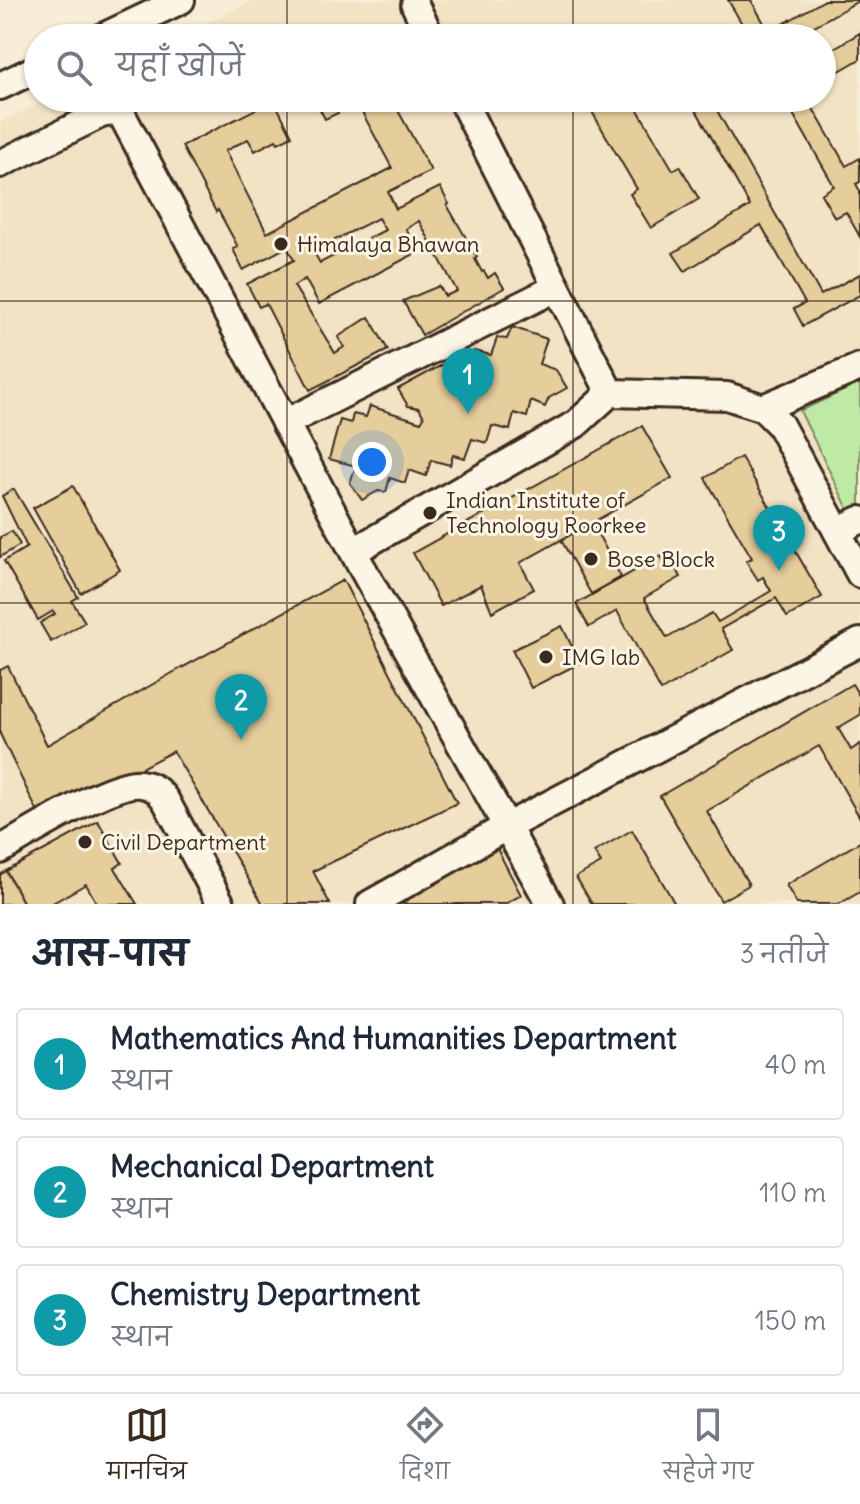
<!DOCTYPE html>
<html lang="hi">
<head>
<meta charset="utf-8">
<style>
	:root { --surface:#fff; --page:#f2f2f3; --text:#1f2937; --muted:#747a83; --line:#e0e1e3; --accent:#3b2a1e }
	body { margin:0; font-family:Delius,"Playpen Sans Deva",sans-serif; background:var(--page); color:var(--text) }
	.you { position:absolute; left:372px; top:462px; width:28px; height:28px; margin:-20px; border:6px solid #fff; border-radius:50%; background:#1a73e8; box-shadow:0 0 0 12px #1a73e833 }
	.badge { display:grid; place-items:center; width:52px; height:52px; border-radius:50%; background:var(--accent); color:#fff; font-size:26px; font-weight:700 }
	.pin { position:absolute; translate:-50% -66px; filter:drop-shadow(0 2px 4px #0008) }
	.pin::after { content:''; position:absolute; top:42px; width:28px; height:24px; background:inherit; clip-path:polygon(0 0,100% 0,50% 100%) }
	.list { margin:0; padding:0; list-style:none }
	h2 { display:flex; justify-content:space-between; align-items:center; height:104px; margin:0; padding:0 32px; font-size:34px }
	h2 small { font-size:26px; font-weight:400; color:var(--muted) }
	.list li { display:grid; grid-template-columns:52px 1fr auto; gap:24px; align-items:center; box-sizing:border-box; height:112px; margin:0 16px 16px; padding:0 16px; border:2px solid var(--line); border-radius:8px }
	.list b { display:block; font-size:30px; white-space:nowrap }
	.list p { margin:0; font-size:26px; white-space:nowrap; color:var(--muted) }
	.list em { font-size:26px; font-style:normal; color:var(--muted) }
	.icon { flex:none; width:44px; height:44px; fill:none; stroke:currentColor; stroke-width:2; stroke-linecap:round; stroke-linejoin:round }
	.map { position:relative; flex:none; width:860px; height:904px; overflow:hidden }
	.search { position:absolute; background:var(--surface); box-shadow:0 2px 6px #0004; left:24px; right:24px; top:24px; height:88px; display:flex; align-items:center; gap:20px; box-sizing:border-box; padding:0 28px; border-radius:44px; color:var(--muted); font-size:30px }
	.sheet { height:488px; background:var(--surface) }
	nav { display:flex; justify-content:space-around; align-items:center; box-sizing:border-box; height:112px; border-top:2px solid var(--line); background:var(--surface); font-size:22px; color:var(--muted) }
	nav a { display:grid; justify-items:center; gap:4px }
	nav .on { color:var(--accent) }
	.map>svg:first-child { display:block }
</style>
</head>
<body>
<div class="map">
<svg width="860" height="904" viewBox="0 0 860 904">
	<rect width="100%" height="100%" fill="#f8edd6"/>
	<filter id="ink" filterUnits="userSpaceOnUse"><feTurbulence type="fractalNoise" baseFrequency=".0125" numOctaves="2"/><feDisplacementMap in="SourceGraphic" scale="16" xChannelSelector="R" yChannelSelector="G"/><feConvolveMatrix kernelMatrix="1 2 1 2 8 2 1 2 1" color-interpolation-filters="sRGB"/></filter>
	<g filter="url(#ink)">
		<polygon fill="#f3e3c5" points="255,0 860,0 860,904 0,904 0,122 51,98 822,98 822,38 176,38"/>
		<polygon fill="#bfeaa6" stroke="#7d8a62" stroke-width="2" points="860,383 860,509 850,513 800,411"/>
		<g fill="#e6cd9c" stroke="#3b2a1e" stroke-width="2" fill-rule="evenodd">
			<polygon points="728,0 751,0 769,32 825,0 860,0 793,38 740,38 748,34"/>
			<polygon points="860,33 860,59 822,81 822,55"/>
			<path d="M 314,98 L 395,98 L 397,101 L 394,103 L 431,171 L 388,192 L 396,209 L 440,187 L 449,204 L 447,205 L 477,257 L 475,259 L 482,272 L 484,271 L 488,278 L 495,273 L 504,288 L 422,335 L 403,301 L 439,286 L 445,296 L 457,291 L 419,221 L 406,229 L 418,252 L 319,304 L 305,279 L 294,286 L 335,353 L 344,347 L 338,337 L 369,317 L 388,350 L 310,390 L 266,304 L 259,307 L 247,284 L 294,260 L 287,247 L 243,270 L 233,249 L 238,247 L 218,210 L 216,212 L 182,146 L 274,100 L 292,136 L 278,143 L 276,140 L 255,151 L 248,139 L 225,151 L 267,233 L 392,168 L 355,99 L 337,108 L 338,113 L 325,119 ZM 378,218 L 385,230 L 320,263 L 313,251 Z"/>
			<polygon points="584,98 631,98 673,170 680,166 699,199 651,228 630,194 637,189"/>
			<polygon points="696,98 710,98 821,295 860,274 860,295 803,326 794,309 805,303 761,225 685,271 673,253 750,206 691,101"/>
			<polygon points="784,98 807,98 846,166 860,158 860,182 856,184 860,191 860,237 846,212 835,218 821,194 834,186"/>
			<polygon points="512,327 547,339 539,364 556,370 567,388 549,398 545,407 531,401 527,417 514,413 510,430 492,426 487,443 472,439 465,458 453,455 450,465 431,460 426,476 409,470 405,483 390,478 386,492 378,491 362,500 350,483 356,466 329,459 340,420 351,423 353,414 366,417 370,406 421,422 424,417 419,408 408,406 398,389 451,360 460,375 456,386 462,398 474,351 491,355 497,338 507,339"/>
			<polygon points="642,426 672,478 520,563 534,589 492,612 481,585 441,606 413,553"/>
			<polygon points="741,457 822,597 787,617 776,598 721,629 733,650 661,691 617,611 589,627 576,604 661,556 665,564 671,561 681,577 644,598 667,638 712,613 718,622 771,591 763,577 758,580 746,561 752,558 705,478"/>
			<polygon points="73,486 120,570 81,593 33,508"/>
			<polygon points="14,489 78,597 72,601 85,622 51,642 40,623 55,614 53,611 38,620 4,561 27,547 2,496"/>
			<polygon points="592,523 621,577 591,594 561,540"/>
			<polygon points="12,531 20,545 0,557 0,537"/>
			<polygon points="343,580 457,803 313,871 330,904 263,904 173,751 42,821 0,734 0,670 8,666 47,745 174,672"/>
			<polygon points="562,626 580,663 531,688 512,650"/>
			<polygon points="852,684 860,697 860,715 838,728 851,750 860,744 860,818 819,746 707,811 749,885 721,901 660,796"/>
			<polygon points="98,821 122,863 115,868 137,904 97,904 86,884 51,904 24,904 6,871"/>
			<polygon points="632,830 675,904 592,904 576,877 601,863 594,852"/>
			<polygon points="493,841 521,895 505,904 373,904"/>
			<polygon points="860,842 860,892 839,904 797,904 786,885"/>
			<polygon points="6,871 24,904 0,904 0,875"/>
		</g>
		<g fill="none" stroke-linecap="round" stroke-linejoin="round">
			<g stroke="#3b2a1e" stroke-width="32">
				<g id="minor">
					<polyline points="415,5 431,38"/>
					<polyline points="101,38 181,0"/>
					<polyline points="0,86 38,68"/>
					<polyline points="461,98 610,393"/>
					<polyline points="0,164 101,114 113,112 122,115 360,564 550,904"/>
					<polyline points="763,408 860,367"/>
					<polyline points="285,423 556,288"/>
					<polyline points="837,531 860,520"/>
					<polyline points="354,551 576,424 610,393 727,396 763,408 780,425 860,574"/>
					<path d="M 0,850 C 28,834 113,780 141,784 C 154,786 159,791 166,801 L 221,904"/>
					<polyline points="370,904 506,827 860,642"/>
				</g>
			</g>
			<use href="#minor" stroke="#fcf5e5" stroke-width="26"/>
		</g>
	</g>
	<path fill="none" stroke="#3b2a1e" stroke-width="2" stroke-opacity="0.55" d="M 287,0 L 287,38M 573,0 L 573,38M 287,98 L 287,904M 573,98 L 573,904M 0,301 L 860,301M 0,603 L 860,603"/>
	<g fill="#3b2a1e" stroke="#fcf5e5" stroke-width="3">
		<circle cx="281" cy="244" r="8"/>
		<circle cx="430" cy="513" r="8"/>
		<circle cx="591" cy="559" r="8"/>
		<circle cx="546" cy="657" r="8"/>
		<circle cx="85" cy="842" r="8"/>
	</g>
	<g text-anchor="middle" stroke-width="6" stroke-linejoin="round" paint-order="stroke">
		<g font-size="22" fill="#3b2a1e" stroke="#fcf5e5" text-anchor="start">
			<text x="297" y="252">Himalaya Bhawan</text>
			<text x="446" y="508">Indian Institute of<tspan x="446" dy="25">Technology Roorkee</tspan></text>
			<text x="607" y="567">Bose Block</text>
			<text x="562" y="665">IMG lab</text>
			<text x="101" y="850">Civil Department</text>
		</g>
	</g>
</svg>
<div class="you"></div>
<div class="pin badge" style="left:468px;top:414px;background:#0f9aa8">1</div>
<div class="pin badge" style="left:241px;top:740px;background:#0f9aa8">2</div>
<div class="pin badge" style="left:779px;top:571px;background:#0f9aa8">3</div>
<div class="search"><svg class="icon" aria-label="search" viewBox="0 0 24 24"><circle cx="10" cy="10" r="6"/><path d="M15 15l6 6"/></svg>यहाँ खोजें</div>
</div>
<section class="sheet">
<h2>आस-पास<small>3 नतीजे</small></h2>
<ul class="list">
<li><span class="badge" style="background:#0f9aa8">1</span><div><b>Mathematics And Humanities Department</b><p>स्थान</p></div><em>40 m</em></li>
<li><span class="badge" style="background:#0f9aa8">2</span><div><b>Mechanical Department</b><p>स्थान</p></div><em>110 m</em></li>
<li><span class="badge" style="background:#0f9aa8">3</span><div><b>Chemistry Department</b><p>स्थान</p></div><em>150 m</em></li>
</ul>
</section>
<nav>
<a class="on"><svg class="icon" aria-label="map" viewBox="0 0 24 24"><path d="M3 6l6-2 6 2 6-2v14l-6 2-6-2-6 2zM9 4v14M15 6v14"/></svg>मानचित्र</a>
<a><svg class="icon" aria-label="directions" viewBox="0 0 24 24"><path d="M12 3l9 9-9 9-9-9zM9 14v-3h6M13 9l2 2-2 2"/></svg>दिशा</a>
<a><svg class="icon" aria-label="saved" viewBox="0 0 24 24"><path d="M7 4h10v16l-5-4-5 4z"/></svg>सहेजे गए</a>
</nav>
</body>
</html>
